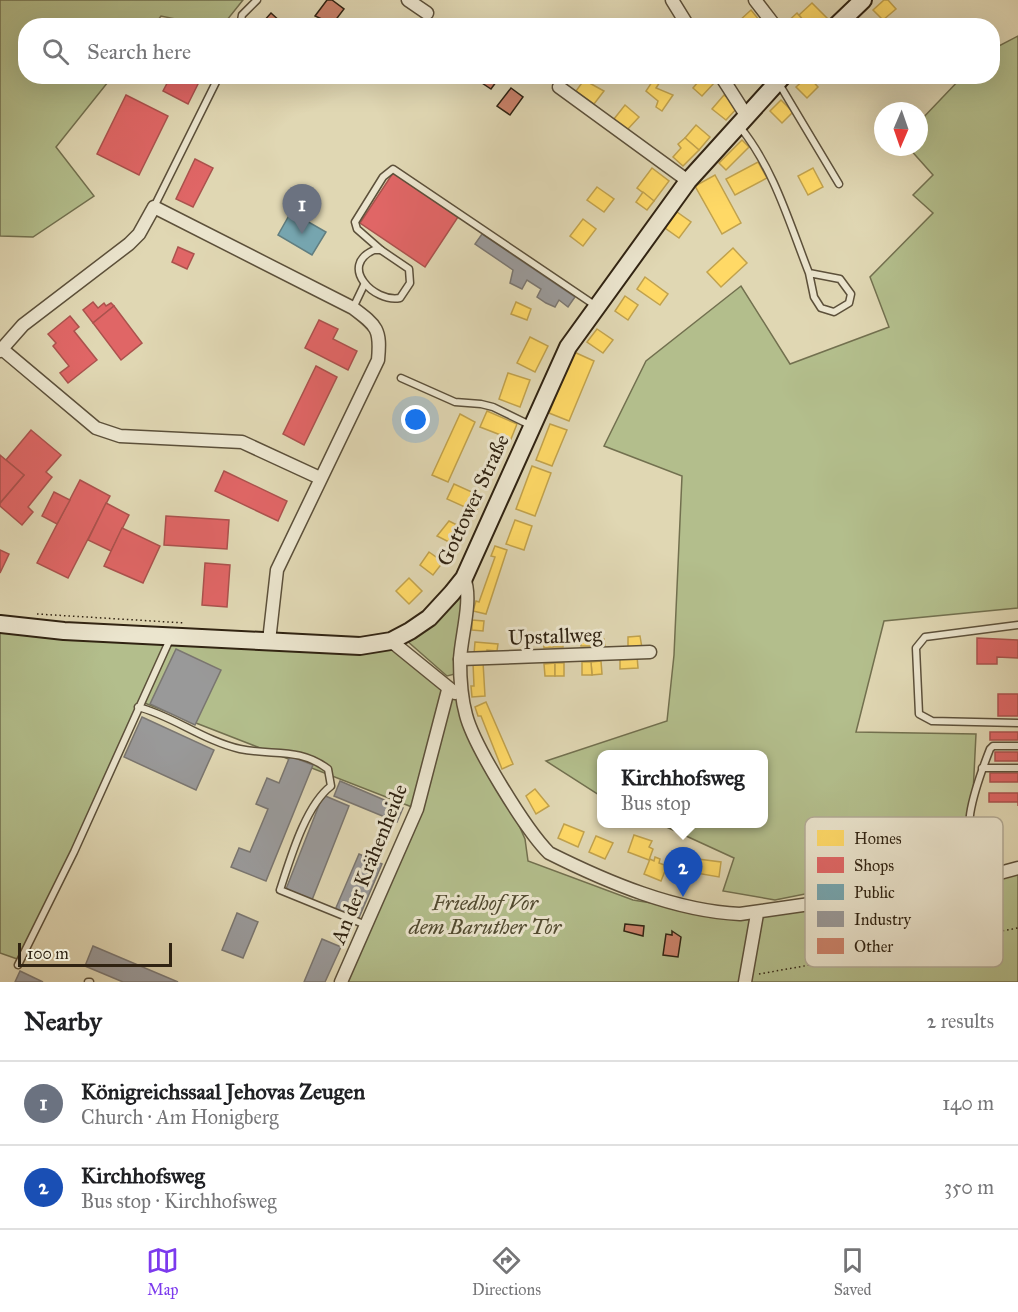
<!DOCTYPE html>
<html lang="en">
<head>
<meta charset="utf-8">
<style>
	:root { --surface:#fff; --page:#f2f2f2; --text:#202124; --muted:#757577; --line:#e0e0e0; --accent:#7c3aed }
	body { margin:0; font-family:"IM FELL Great Primer",serif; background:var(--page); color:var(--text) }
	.compass { position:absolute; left:874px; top:102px; width:54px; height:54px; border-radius:50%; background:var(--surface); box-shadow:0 6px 24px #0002; rotate:182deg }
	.scale { position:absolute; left:18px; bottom:15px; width:154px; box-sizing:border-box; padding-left:6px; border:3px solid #302312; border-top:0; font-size:16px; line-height:21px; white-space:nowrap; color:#302312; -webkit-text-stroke:4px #ebe5ce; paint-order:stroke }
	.you { position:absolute; left:416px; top:420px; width:21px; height:21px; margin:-15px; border:4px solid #fff; border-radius:50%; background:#1a73e8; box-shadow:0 0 0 9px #1a73e833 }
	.badge { display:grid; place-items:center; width:39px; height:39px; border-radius:50%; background:var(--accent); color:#fff; font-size:20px; font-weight:700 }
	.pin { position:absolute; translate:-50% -50px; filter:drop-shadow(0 2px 3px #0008) }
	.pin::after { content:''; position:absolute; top:32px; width:21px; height:18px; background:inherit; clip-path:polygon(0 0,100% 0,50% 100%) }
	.popup { position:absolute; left:597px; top:750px; width:171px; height:78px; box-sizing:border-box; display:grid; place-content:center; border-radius:12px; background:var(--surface); filter:drop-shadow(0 2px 4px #0005); font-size:20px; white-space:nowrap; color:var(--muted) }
	.popup b { font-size:22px; color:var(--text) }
	.popup::after { content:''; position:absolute; left:50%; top:100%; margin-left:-12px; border:12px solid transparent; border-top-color:var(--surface) }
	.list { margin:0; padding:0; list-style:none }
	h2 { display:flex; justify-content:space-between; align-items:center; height:78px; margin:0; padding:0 24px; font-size:26px }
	h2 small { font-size:20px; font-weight:400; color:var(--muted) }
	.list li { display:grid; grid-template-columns:39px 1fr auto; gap:18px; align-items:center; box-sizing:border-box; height:84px; padding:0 24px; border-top:2px solid var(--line) }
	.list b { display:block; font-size:22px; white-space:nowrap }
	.list p { margin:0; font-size:20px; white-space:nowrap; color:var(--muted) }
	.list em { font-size:20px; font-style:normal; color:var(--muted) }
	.icon { flex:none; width:33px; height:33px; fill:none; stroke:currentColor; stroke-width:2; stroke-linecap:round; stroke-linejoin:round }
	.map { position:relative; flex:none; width:1018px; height:982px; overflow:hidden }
	.search { position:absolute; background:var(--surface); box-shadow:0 6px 24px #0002; left:18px; right:18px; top:18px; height:66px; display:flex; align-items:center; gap:15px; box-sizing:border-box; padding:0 21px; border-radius:24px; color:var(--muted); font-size:22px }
	.sheet { height:246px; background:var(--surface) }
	nav { display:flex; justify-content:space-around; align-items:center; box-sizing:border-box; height:84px; border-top:2px solid var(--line); background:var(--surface); font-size:16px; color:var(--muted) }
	nav a { display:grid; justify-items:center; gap:3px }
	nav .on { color:var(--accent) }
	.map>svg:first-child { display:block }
</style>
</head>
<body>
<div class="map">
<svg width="1018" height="982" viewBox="0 0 1018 982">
	<rect width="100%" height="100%" fill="#e0d7b3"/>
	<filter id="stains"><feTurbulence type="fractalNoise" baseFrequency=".00333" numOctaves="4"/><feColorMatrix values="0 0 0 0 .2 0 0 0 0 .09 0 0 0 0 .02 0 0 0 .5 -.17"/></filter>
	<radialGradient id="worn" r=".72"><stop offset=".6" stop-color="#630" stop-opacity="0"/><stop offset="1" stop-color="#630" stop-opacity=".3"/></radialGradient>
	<g fill="#b3be8c" stroke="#72704f" stroke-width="1.5">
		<polygon points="0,0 243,0 223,25 205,25 161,16 154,25 26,26 26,76 112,77 56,147 94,196 33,237 0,236"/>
		<polygon points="1018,36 1018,608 884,621 856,732 976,734 972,814 947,862 870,881 775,900 723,891 734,858 660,824 764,824 764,754 602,754 602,797 546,761 667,721 674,655 682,476 604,446 646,361 741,286 790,364 889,327 870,277 933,213 913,195 933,175 908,147 919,147 919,122 962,77 992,76 993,49"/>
		<polygon points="465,592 455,674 447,676 406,640 458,594"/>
		<polygon points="0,625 391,641 462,697 525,839 528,861 633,900 713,913 1018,868 1018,982 341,982 417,809 142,702 23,961 0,953"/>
	</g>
	<g fill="#ffd966" stroke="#c1a24d" stroke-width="1.5">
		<polygon points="884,0 888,0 896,9 883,20 873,10"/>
		<polygon points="812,3 827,18 818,26 808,26 799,15"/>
		<polygon points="751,10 764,26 743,26 739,21"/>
		<polygon points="797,13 808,26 784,26 784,25"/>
		<polygon points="656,76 664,76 656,88 673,95 662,111 656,107 658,101 646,91"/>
		<polygon points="703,76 709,76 715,82 702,96 693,88"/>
		<polygon points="808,76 818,87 807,98 796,87"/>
		<polygon points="584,80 604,91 594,104 576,91"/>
		<polygon points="724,95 738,107 726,120 712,109"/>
		<polygon points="781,100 793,112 782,123 770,111"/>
		<polygon points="625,105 639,117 627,130 614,119"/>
		<polygon points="696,125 710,137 699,150 685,138"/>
		<polygon points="685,138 699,150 683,166 673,157 681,148 678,144"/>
		<polygon points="742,140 749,147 726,170 719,163"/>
		<polygon points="758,162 767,178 735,195 726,179"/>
		<polygon points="652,168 669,181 654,201 637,188"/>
		<polygon points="813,168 823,187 808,195 798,176"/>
		<polygon points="715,175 741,223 722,234 695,186"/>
		<polygon points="597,187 614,199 604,212 587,200"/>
		<polygon points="643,192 654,201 647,210 636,202"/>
		<polygon points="677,212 691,222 679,238 665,228"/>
		<polygon points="583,219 596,229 583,246 570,236"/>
		<polygon points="733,248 747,263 721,287 707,272"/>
		<polygon points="645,277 668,294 660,305 637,289"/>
		<polygon points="625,296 638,305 628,320 615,311"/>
		<polygon points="516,302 531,309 527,320 511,314"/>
		<polygon points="597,329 613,340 603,353 587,342"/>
		<polygon points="530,337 548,346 535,372 517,363"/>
		<polygon points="574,352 594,361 569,421 549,413"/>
		<polygon points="508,373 530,380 520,407 499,399"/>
		<polygon points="487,411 517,424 511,439 480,427"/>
		<polygon points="460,414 475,422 448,482 432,475"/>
		<polygon points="550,424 567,430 552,466 536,460"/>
		<polygon points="532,466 551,473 535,516 516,509"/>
		<polygon points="454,484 483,497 476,512 447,499"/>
		<polygon points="515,520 532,526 524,550 506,544"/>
		<polygon points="449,521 463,528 459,535 462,537 455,545 437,536"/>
		<polygon points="495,546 507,550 486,614 473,611 476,601 479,602 495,557 491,556"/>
		<polygon points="429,552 443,562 433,575 420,565"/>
		<polygon points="409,578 422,591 409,604 396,591"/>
		<polygon points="472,620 484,621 483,631 472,630"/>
		<polygon points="581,633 590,633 591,646 581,646"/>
		<polygon points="590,633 599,633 600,639 604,639 605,645 591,646"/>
		<rect x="553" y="634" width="10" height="13"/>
		<polygon points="553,634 553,647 544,648 543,635"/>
		<polygon points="640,636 642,648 628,648 628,637"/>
		<polygon points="475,642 498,644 497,651 487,650 487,655 474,654"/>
		<polygon points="637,656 638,668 620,669 620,657"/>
		<polygon points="601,661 602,674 592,675 591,662"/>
		<polygon points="483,662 485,696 472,697 471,686 474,686 473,663"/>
		<polygon points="582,662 591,662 592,675 582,675"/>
		<polygon points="555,663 555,676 545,676 544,664"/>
		<rect x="555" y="663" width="9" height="13"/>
		<polygon points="486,702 513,764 502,769 481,716 478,716 475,707"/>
		<polygon points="535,789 549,806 536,814 526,796"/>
		<polygon points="564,824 584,832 578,847 558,838"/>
		<polygon points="634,835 652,841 649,847 653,849 649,860 628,852"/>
		<polygon points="596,836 613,843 605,859 589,852"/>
		<polygon points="655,857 660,859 659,863 667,866 661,881 644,874 650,859 654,861"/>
		<polygon points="698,859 721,862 719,877 696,873"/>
	</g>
	<g fill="#e06666" stroke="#ab524d" stroke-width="1.5">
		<polygon points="171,76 202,76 188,104 163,91"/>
		<polygon points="126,95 168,116 139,175 97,154"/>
		<polygon points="195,159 213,168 193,207 176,199"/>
		<polygon points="393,173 458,217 425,267 360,223"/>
		<polygon points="178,247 194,254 187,269 172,262"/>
		<polygon points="93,302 98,308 104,303 106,306 111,303 114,306 93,323 83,310"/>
		<polygon points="114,306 142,343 121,360 93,323"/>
		<polygon points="70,316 79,327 74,331 97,360 68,383 60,373 69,366 53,346 56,343 48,334"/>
		<polygon points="319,320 338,329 333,339 357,351 348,370 305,348"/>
		<polygon points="316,366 337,377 304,445 283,434"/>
		<polygon points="31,430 61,455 46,472 52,477 28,507 33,512 22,525 0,506 0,503 24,475 6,460"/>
		<polygon points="0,455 24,475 0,503"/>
		<polygon points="224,471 287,501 278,521 215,491"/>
		<polygon points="80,480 110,496 68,578 37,563"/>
		<polygon points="54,492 70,500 57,524 42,516"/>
		<polygon points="106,503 129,515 111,551 88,540"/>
		<polygon points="166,516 229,520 227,549 164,545"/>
		<polygon points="122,528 160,546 143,583 104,566"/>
		<polygon points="0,550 9,554 0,573"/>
		<polygon points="205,563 230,565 227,607 202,605"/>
		<polygon points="977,638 1018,640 1018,658 997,657 997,664 977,664"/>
		<rect x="998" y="694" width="20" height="22"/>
		<rect x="990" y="732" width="28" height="8"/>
		<rect x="995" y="752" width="23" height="9"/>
		<rect x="990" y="773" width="28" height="9"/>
		<polygon points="989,793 1018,793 1018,806 1018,802 989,802"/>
	</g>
	<polygon fill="#76a5af" stroke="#617e80" stroke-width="1.5" points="291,212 326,232 312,255 278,235"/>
	<g fill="#999" stroke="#7a7670" stroke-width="1.5">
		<polygon points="482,234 575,297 568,307 559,300 555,307 546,303 537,297 541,289 527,280 522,289 510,283 513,270 475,244"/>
		<polygon points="176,649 221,670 195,725 150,704"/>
		<polygon points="142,717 214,750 196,790 124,757"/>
		<polygon points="290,756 313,765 266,881 231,867 239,848 250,852 268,809 256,804 267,778 279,783"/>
		<polygon points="340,781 403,808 397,822 334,796"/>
		<polygon points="323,795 349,806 312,900 286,889"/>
		<polygon points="359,854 382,864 358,920 335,910"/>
		<polygon points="237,913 258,922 243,958 222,950"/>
		<polygon points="322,939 341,947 325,982 304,982"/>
		<polygon points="93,946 178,982 123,982 85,966"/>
		<polygon points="20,971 43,982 15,982"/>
	</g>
	<g fill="#cb826a" stroke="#302312" stroke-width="1.5">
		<polygon points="327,0 332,0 344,9 331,26 319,26 324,20 315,16"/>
		<polygon points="271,13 282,23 279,26 255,25 260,19 263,22"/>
		<polygon points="478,76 497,76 499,78 491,89 476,79"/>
		<polygon points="511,88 523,97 510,115 497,106"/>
		<polygon points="625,924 644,926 643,936 624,931"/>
		<polygon points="672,931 681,937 678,957 663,955 666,934 672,935"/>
	</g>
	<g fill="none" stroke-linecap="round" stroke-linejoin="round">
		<g stroke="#5c503a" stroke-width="9">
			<g id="lane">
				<polyline points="240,26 242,15 257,0"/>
				<polyline points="778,82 839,184"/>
				<path d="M 740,127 C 774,169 789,222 809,273 L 840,279 L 851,294 L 849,303 L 834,312 L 821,308 L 814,297 L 809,273"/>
				<polyline points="154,207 219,76"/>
				<path d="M 374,250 L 381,250 L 409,269 L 410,283 L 400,298 C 374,303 338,266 374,250 Z"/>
				<polyline points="381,250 357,229 355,222 383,177 393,169 596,306"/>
				<polyline points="353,308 364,285"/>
				<polyline points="401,378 455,402 481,404 493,407 532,426"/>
				<polyline points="1018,625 925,637 916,648 919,714 932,721 1018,723"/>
				<path d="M 138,707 C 171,715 204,741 240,749 C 273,756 299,747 328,769 L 331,786 C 305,806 290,860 280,890 L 366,925"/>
				<polyline points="982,768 1018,768"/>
				<path d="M 979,878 C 957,836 974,790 990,749 L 993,746 L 1018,746"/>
				<polyline points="18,965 74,852 171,637"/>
				<polyline points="88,982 90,982"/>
			</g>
		</g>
		<g stroke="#5c503a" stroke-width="15">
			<g id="street">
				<polyline points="408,0 427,13"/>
				<polyline points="672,0 688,26"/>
				<polyline points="755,0 775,26"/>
				<polyline points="721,76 746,115"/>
				<polyline points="559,87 688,181"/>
				<polyline points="2,349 96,428 120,436 242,442 320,478"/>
				<path d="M 0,351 L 23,325 L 129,244 L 139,234 L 154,207 L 353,308 C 377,326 381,329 378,360 L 277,570 L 269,641"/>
				<path d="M 464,578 C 473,599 461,636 460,660 C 460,678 461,697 466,715 C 474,746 526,830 549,853 C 607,882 675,911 740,914 L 970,881 L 1018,868"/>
				<polyline points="391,641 455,693"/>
				<polyline points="460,659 650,652"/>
				<polyline points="341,982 417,809 448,690"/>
				<polyline points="745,982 757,914"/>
			</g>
		</g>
		<g stroke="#302312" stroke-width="20">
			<g id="secondary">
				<polyline points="836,26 863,0"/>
				<polyline points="0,624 64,631 360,646 391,641 410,631 429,618 452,593 464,578 568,347 688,181 783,76"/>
			</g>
		</g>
		<g stroke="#302312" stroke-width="1.5" stroke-dasharray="1.5 3" stroke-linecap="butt">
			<polyline points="37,614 185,623"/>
			<polyline points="759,974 1018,928"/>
		</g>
		<use href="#lane" stroke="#ebe5ce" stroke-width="6"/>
		<use href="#street" stroke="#ebe5ce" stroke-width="12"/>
		<use href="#secondary" stroke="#ebe5ce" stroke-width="16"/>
	</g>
	<g text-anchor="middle" stroke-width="6" stroke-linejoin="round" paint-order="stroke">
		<g font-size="21" fill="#302312" stroke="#ebe5ce">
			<text transform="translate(473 500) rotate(-65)" y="7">Gottower Straße</text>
			<text transform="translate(555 636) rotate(-2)" y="7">Upstallweg</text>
			<text transform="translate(369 864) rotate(-68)" y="7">An der Krähenheide</text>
		</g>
		<g font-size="21" font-style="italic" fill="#514a30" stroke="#ebe5ce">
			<text x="485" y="910">Friedhof Vor<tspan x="485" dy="24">dem Baruther Tor</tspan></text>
		</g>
	</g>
	<rect x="805" y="817" width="198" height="150" rx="9" fill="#ebe5ce" stroke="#b3ab96" stroke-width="1.5"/>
	<rect x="817" y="830" width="27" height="16" fill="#ffd966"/>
	<rect x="817" y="857" width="27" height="16" fill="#e06666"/>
	<rect x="817" y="884" width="27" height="16" fill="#76a5af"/>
	<rect x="817" y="911" width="27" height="16" fill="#999"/>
	<rect x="817" y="938" width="27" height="16" fill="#cb826a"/>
	<g font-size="16" fill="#302312">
		<text x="854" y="844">Homes</text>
		<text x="854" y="871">Shops</text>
		<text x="854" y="898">Public</text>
		<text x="854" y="925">Industry</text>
		<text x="854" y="952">Other</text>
	</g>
	<rect width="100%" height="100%" filter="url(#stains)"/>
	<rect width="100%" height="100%" fill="url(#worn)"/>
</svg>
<svg class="compass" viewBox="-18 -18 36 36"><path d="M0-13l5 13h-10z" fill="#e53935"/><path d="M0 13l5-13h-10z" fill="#757577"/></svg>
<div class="scale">100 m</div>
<div class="you"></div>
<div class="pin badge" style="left:302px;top:234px;background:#6b7280">1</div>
<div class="pin badge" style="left:683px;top:897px;background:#1a4fb4">2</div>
<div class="popup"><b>Kirchhofsweg</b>Bus stop</div>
<div class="search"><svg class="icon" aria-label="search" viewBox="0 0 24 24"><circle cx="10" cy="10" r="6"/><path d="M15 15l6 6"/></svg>Search here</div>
</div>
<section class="sheet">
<h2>Nearby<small>2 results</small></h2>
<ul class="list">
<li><span class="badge" style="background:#6b7280">1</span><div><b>Königreichssaal Jehovas Zeugen</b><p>Church · Am Honigberg</p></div><em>140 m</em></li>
<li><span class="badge" style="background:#1a4fb4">2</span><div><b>Kirchhofsweg</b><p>Bus stop · Kirchhofsweg</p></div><em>350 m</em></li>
</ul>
</section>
<nav>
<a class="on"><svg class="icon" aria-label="map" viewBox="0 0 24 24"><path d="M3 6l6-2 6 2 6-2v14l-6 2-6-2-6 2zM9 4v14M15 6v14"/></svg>Map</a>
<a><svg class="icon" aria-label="directions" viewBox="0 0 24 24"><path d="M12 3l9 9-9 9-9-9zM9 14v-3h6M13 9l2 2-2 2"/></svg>Directions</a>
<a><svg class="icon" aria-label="saved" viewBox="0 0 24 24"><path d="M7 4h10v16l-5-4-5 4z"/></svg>Saved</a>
</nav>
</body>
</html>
